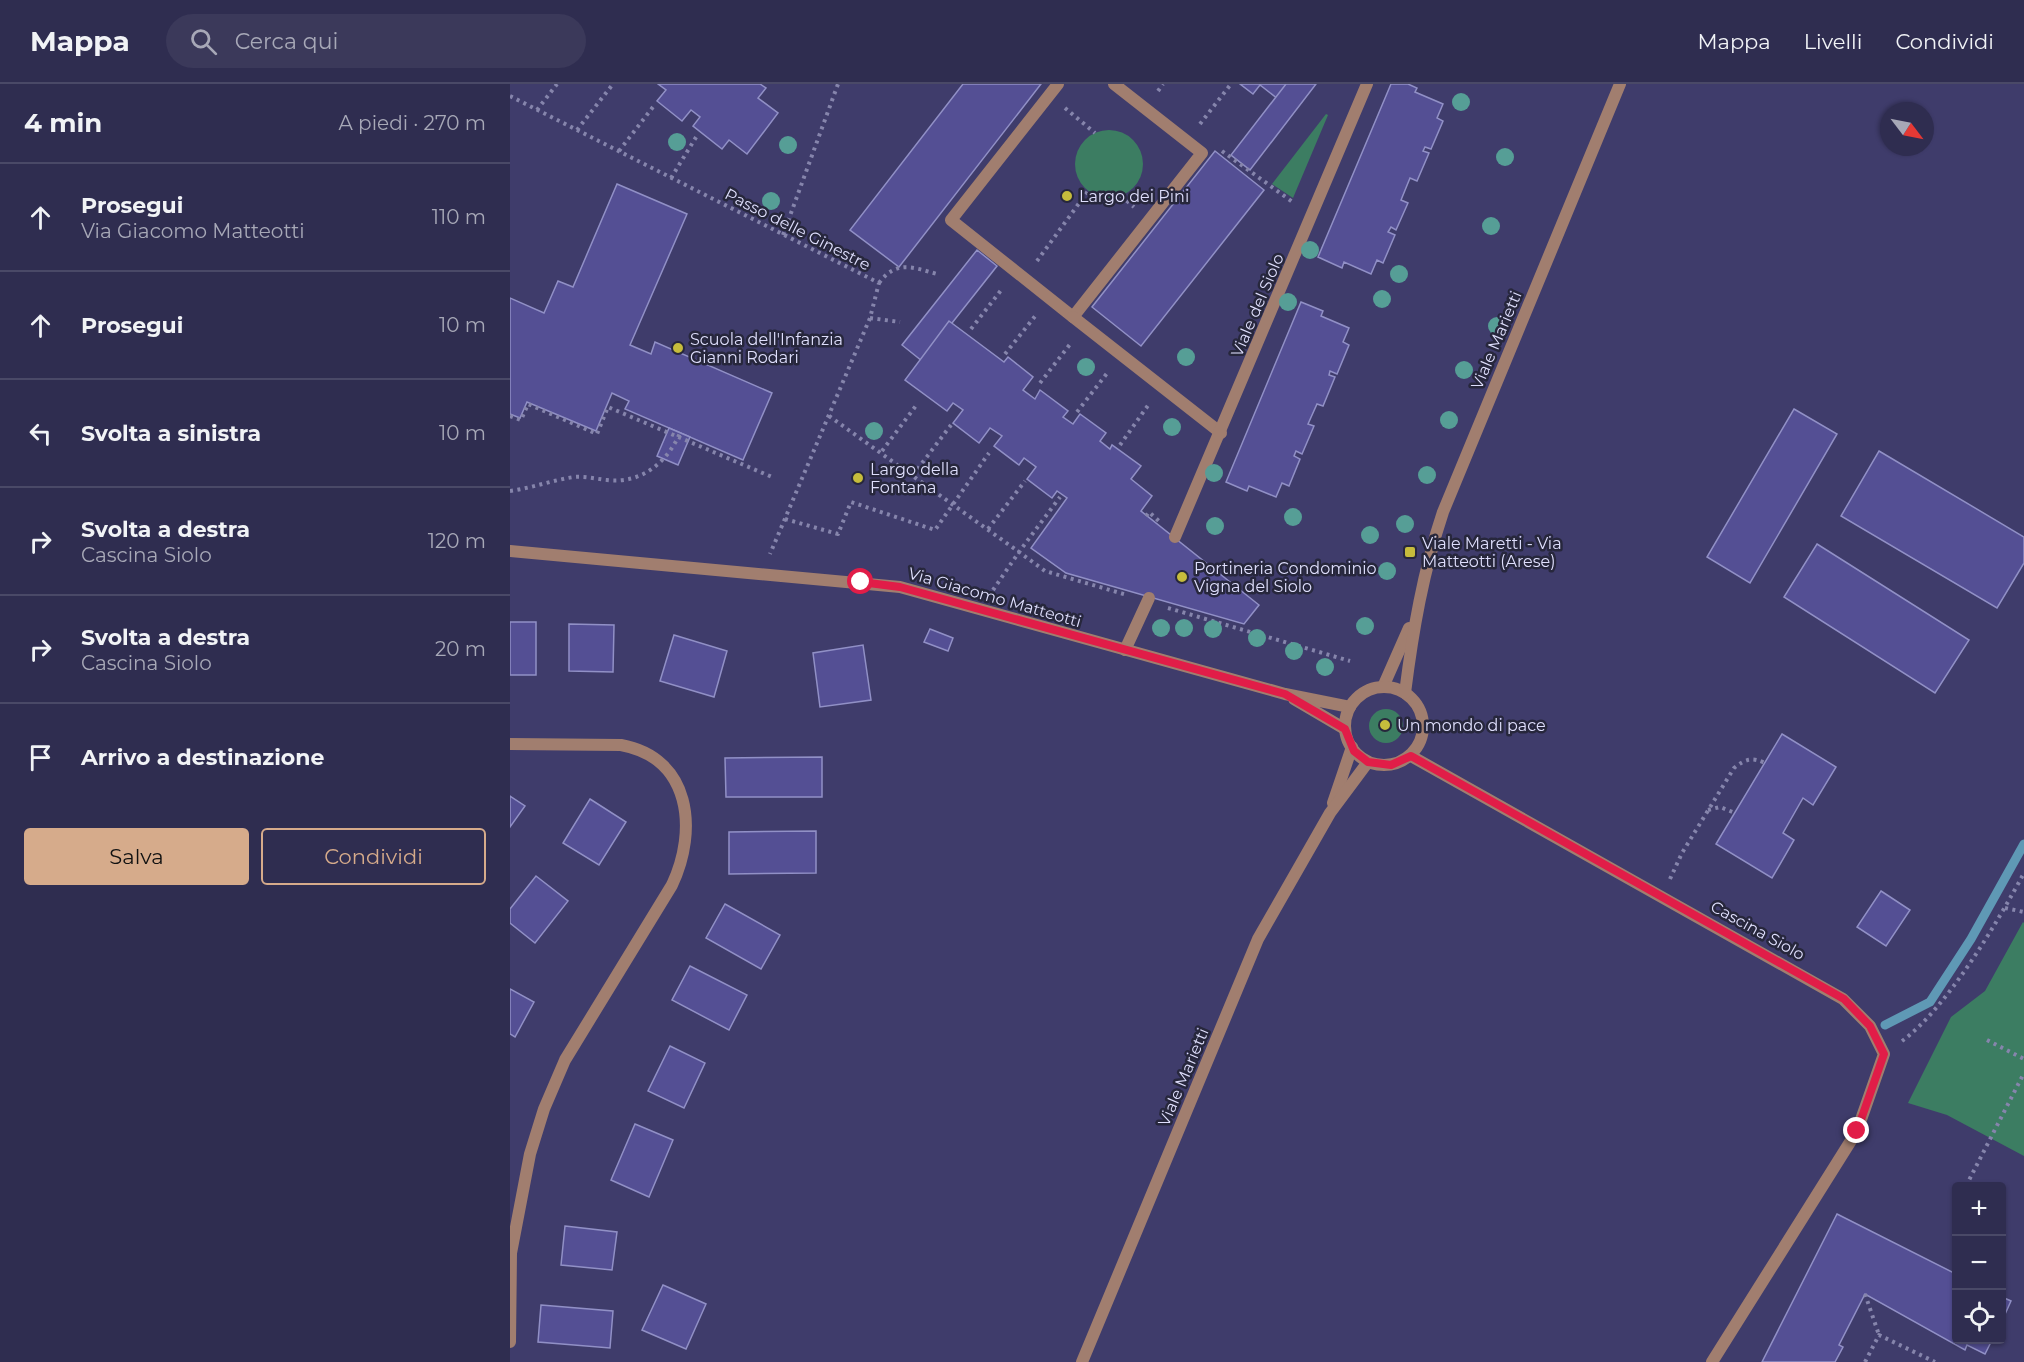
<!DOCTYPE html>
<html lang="it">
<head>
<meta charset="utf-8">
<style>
	:root { --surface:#2f2d50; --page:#3b395a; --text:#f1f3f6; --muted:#a7a8b7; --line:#4a4967; --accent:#d6ab8b }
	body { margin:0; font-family:Montserrat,sans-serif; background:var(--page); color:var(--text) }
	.controls { position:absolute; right:18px; bottom:18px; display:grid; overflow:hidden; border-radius:6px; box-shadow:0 2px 4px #0004 }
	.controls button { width:54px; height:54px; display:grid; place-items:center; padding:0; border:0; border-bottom:2px solid var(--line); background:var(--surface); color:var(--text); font:30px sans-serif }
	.compass { position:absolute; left:1370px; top:18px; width:54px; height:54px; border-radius:50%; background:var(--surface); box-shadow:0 2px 4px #0004; rotate:122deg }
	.stop { position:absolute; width:18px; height:18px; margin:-14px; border:4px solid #e11d48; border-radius:50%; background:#fff }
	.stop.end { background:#e11d48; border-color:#fff; box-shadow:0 2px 6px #0008 }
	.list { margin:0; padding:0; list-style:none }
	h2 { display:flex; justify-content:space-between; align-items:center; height:78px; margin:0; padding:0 24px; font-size:26px }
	h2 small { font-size:20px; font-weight:400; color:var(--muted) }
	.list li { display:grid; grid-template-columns:39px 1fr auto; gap:18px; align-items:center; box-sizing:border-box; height:108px; padding:0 24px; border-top:2px solid var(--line) }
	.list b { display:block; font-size:22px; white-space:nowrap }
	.list p { margin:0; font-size:20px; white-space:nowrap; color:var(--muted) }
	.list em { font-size:20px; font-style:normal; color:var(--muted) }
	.actions { display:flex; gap:12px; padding:18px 24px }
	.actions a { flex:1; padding:14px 0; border:2px solid var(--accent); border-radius:6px; text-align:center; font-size:21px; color:var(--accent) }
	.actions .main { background:var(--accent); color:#111 }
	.icon { flex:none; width:33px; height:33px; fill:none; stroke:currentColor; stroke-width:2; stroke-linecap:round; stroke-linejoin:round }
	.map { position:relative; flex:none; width:1514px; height:1278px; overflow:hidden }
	header { display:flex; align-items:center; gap:36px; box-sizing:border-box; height:84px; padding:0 30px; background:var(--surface); border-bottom:2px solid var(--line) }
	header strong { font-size:28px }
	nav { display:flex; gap:33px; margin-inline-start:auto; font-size:21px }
	.search { width:420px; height:54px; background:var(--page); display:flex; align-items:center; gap:15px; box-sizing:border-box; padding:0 21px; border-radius:33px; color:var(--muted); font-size:22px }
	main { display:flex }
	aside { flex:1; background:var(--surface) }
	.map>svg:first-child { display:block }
</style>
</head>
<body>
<header>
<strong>Mappa</strong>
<div class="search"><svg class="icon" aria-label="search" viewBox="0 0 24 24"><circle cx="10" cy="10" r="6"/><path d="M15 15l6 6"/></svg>Cerca qui</div>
<nav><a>Mappa</a><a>Livelli</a><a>Condividi</a></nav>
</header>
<main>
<aside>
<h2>4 min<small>A piedi · 270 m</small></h2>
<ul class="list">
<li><svg class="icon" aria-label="ahead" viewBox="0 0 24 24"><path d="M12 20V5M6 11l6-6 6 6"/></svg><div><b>Prosegui</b><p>Via Giacomo Matteotti</p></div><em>110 m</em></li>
<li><svg class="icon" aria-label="ahead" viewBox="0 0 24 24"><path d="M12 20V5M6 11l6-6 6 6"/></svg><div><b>Prosegui</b></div><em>10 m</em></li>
<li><svg class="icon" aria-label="left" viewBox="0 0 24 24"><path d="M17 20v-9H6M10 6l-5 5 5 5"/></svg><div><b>Svolta a sinistra</b></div><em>10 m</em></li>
<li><svg class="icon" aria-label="right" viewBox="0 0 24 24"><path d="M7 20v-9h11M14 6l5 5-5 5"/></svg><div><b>Svolta a destra</b><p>Cascina Siolo</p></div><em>120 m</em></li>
<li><svg class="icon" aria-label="right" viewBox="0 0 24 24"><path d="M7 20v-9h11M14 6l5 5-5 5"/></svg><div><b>Svolta a destra</b><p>Cascina Siolo</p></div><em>20 m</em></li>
<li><svg class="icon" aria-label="arrive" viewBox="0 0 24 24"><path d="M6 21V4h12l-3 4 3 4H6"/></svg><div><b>Arrivo a destinazione</b></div></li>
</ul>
<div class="actions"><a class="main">Salva</a><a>Condividi</a></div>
</aside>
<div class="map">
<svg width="1514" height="1278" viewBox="0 0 1514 1278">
	<rect width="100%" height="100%" fill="#3f3c6b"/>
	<g fill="#3c7d62">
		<polygon points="816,30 818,31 783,114 762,100"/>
		<circle cx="599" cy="80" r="34"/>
		<circle cx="876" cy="642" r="17"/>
		<polygon points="1513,838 1514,839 1514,1072 1437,1031 1398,1019 1441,933 1475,907"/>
	</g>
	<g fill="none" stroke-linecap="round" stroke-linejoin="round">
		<polyline stroke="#5f99b5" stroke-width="9" points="1375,941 1420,918 1461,855 1514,760"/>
	</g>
	<g fill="#544f94" stroke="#9190c6" stroke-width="1.5">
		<polygon points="148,0 250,0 256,4 248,14 268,29 237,70 219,56 212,65 183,42 190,33 181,26 172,37 147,17 156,6"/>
		<polygon points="453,0 531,0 389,183 340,146"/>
		<polygon points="730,0 780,0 768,15 750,1 743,10"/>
		<polygon points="776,0 806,0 740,86 721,71"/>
		<polygon points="881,0 898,0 907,4 905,8 933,20 927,34 933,37 921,65 915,63 913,67 919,69 907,97 900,94 891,116 898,119 886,146 881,143 878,148 885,151 873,179 867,176 861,190 834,178 832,184 808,173"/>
		<polygon points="705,67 754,106 631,262 582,223"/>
		<polygon points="107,100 177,130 120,261 141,270 145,258 262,309 233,376 115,325 119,317 102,309 86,347 17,318 10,334 0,330 0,214 34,229 48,197 63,203"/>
		<polygon points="467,166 487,182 412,277 392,261"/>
		<polygon points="791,218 813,227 811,232 839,244 833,258 839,261 827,290 820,287 819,291 825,293 813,322 807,320 798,340 804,342 792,370 786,367 784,372 790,375 779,402 772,399 766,413 739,402 737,407 716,398"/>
		<polygon points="439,237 494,278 498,273 523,293 513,306 525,315 530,306 558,327 553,333 563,340 570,330 596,349 590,357 600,365 602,361 631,382 621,395 642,412 631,427 749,521 734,540 556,489 521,464 557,414 547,407 542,414 517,395 526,383 514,374 509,381 484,362 492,352 480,344 469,359 443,339 453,326 443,319 437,327 395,296"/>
		<polygon points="1284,325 1327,350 1240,499 1197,473"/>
		<polygon points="159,344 180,353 168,381 147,372"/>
		<polygon points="1369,367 1514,453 1514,479 1487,524 1331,432"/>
		<polygon points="1307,460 1459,556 1425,609 1274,513"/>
		<rect x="0" y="538" width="26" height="53"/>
		<polygon points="59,540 104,541 103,588 59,587"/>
		<polygon points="420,545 443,554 438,567 414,558"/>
		<polygon points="164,551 217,567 204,613 150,597"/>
		<polygon points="353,561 361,616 310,623 303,569"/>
		<polygon points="1272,650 1326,683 1303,721 1293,714 1273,749 1284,756 1262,794 1206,760"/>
		<polygon points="312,673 312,713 216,713 215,674"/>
		<polygon points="0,712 15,722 0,743"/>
		<polygon points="80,715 116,738 89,781 53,759"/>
		<polygon points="306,747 306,789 219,790 219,748"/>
		<polygon points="26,792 58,817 25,859 0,839 0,825"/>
		<polygon points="1371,807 1400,826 1376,862 1347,843"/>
		<polygon points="215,820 270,851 251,885 196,854"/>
		<polygon points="180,882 237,911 219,946 162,916"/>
		<polygon points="0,905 24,918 5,953 0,950"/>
		<polygon points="160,962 195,979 174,1024 138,1007"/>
		<polygon points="125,1040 163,1056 139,1113 101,1096"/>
		<polygon points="1327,1130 1446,1190 1446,1256 1482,1256 1475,1270 1457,1261 1455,1266 1355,1210 1329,1261 1333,1263 1325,1278 1252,1278"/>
		<polygon points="55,1142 107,1148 102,1186 51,1181"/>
		<polygon points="153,1201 196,1220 176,1265 132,1246"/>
		<polygon points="1492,1213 1501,1217 1492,1237"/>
		<polygon points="31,1221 103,1227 100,1264 28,1258"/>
	</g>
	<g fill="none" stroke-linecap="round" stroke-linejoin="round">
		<g stroke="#8685ac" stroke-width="4" stroke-dasharray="3 4.5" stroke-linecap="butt">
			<polyline points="648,7 653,0"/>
			<polyline points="0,12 369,199 360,234 260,470"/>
			<polyline points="555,24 585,49"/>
			<polyline points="27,26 47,0"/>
			<polyline points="690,40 721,0"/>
			<polyline points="67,46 103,0"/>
			<polyline points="109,67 143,23"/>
			<polyline points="712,67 784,119"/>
			<polyline points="161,94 188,50"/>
			<polyline points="611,112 624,123"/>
			<polyline points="273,151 328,0"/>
			<polyline points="527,177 578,107"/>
			<path d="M 369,199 C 386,176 402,183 427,190"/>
			<polyline points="360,234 390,238"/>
			<polyline points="461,245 492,205"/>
			<polyline points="495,270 526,231"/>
			<polyline points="530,299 561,259"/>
			<polyline points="567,328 598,288"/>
			<polyline points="0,332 11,336 18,320 87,350 98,323 262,393"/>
			<polyline points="319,332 509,468 550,413"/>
			<polyline points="610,361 639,320"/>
			<polyline points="372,367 408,319"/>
			<polyline points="403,391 441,341"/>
			<path d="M 0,407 C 22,404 43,396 64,393 C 76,392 86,395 97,396 C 131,400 157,379 170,349"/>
			<polyline points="636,432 639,428 650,438"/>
			<polyline points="275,435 328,450 341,418 425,446 479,369"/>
			<polyline points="478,445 515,397"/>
			<polyline points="483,506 509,468 535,487 617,511"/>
			<polyline points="658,524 840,577"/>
			<polyline points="1198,726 1210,723 1225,729"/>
			<path d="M 1160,795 L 1172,769 L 1224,684 C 1235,675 1242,673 1255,679"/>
			<polyline points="1495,824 1514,828"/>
			<polyline points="1477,956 1514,975"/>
			<path d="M 1392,957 C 1437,924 1487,839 1514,789"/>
			<polyline points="1456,1102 1514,989"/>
			<polyline points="1355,1210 1369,1251"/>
			<polyline points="1355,1278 1369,1251 1425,1278"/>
		</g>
		<g stroke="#a17e6f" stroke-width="12">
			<polyline points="548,0 441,136 563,233 692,69 604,0"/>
			<polyline points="563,233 711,349"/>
			<polyline points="665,453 857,0"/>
			<polyline points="615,566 639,514"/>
			<path d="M 0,660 L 111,661 C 181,674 188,746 162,801 L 55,976 L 34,1025 L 20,1070 L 1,1169 L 0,1258"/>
		</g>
		<g stroke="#a17e6f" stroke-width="12">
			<polyline points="0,467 390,503 775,610 840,623"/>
			<polyline points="873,603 899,544"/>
			<circle cx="874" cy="642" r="39"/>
			<path d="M 895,609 C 903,546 913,488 933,428 L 1110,0"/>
			<polyline points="784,615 835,645"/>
			<polyline points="901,672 1333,915 1360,942 1374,970 1347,1047 1202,1278"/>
			<polyline points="823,719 842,663"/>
			<polyline points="572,1278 748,855 820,729 858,678"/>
		</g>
	</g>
	<g fill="#569e96">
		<circle cx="951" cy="18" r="9"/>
		<circle cx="167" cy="58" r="9"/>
		<circle cx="278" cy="61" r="9"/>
		<circle cx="995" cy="73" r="9"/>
		<circle cx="261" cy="117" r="9"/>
		<circle cx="981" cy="142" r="9"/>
		<circle cx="800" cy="166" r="9"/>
		<circle cx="889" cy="190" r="9"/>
		<circle cx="872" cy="215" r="9"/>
		<circle cx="778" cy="218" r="9"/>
		<circle cx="987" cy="242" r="9"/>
		<circle cx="676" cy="273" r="9"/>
		<circle cx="576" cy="283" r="9"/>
		<circle cx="954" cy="286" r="9"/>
		<circle cx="939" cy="336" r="9"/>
		<circle cx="662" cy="343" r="9"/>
		<circle cx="364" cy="347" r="9"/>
		<circle cx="704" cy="389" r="9"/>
		<circle cx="917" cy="391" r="9"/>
		<circle cx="783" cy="433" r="9"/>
		<circle cx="895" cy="440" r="9"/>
		<circle cx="705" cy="442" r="9"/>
		<circle cx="860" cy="451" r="9"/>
		<circle cx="877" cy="487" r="9"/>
		<circle cx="855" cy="542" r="9"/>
		<circle cx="651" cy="544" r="9"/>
		<circle cx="674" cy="544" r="9"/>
		<circle cx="703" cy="545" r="9"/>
		<circle cx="747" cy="554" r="9"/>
		<circle cx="784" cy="567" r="9"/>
		<circle cx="815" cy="583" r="9"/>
	</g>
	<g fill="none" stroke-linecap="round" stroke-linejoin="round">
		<polyline stroke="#e11d48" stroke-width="8" points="351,498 390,503 775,610 835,645 844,667 858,678 881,681 901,672 1334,915 1360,942 1374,970 1347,1047"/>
	</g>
	<g fill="#c6bc3c" stroke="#27273c" stroke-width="2">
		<circle cx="557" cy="112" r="6"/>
		<circle cx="168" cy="264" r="6"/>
		<circle cx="348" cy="394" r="6"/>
		<rect x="894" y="462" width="12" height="12" rx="3"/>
		<circle cx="672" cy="493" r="6"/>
		<circle cx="875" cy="641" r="6"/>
	</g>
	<g text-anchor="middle" stroke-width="5" stroke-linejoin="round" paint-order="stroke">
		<g font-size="16" fill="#dfdffd" stroke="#27273c" text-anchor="start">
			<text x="569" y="118">Largo dei Pini</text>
			<text x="180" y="261">Scuola dell'Infanzia<tspan x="180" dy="18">Gianni Rodari</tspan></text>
			<text x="360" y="391">Largo della<tspan x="360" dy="18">Fontana</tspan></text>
			<text x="912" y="465">Viale Maretti - Via<tspan x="912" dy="18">Matteotti (Arese)</tspan></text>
			<text x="684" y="490">Portineria Condominio<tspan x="684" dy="18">Vigna del Siolo</tspan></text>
			<text x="887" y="647">Un mondo di pace</text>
		</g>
		<g font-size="16" fill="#dfdffd" stroke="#27273c">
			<text transform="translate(288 145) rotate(27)" y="6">Passo delle Ginestre</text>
			<text transform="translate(747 221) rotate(-67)" y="6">Viale del Siolo</text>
			<text transform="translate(986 256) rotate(-67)" y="6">Viale Marietti</text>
			<text transform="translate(485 513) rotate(16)" y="6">Via Giacomo Matteotti</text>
			<text transform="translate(1248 846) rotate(29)" y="6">Cascina Siolo</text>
			<text transform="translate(673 993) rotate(-67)" y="6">Viale Marietti</text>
		</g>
	</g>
</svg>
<div class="controls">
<button>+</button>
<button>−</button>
<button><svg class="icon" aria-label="locate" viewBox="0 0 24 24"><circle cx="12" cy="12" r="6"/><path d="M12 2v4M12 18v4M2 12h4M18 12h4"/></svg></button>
</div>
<svg class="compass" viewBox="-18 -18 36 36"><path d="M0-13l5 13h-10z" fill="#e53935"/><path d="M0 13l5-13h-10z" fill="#a7a8b7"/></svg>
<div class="stop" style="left:351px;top:498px"></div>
<div class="stop end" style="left:1347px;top:1047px"></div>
</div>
</main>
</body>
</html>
